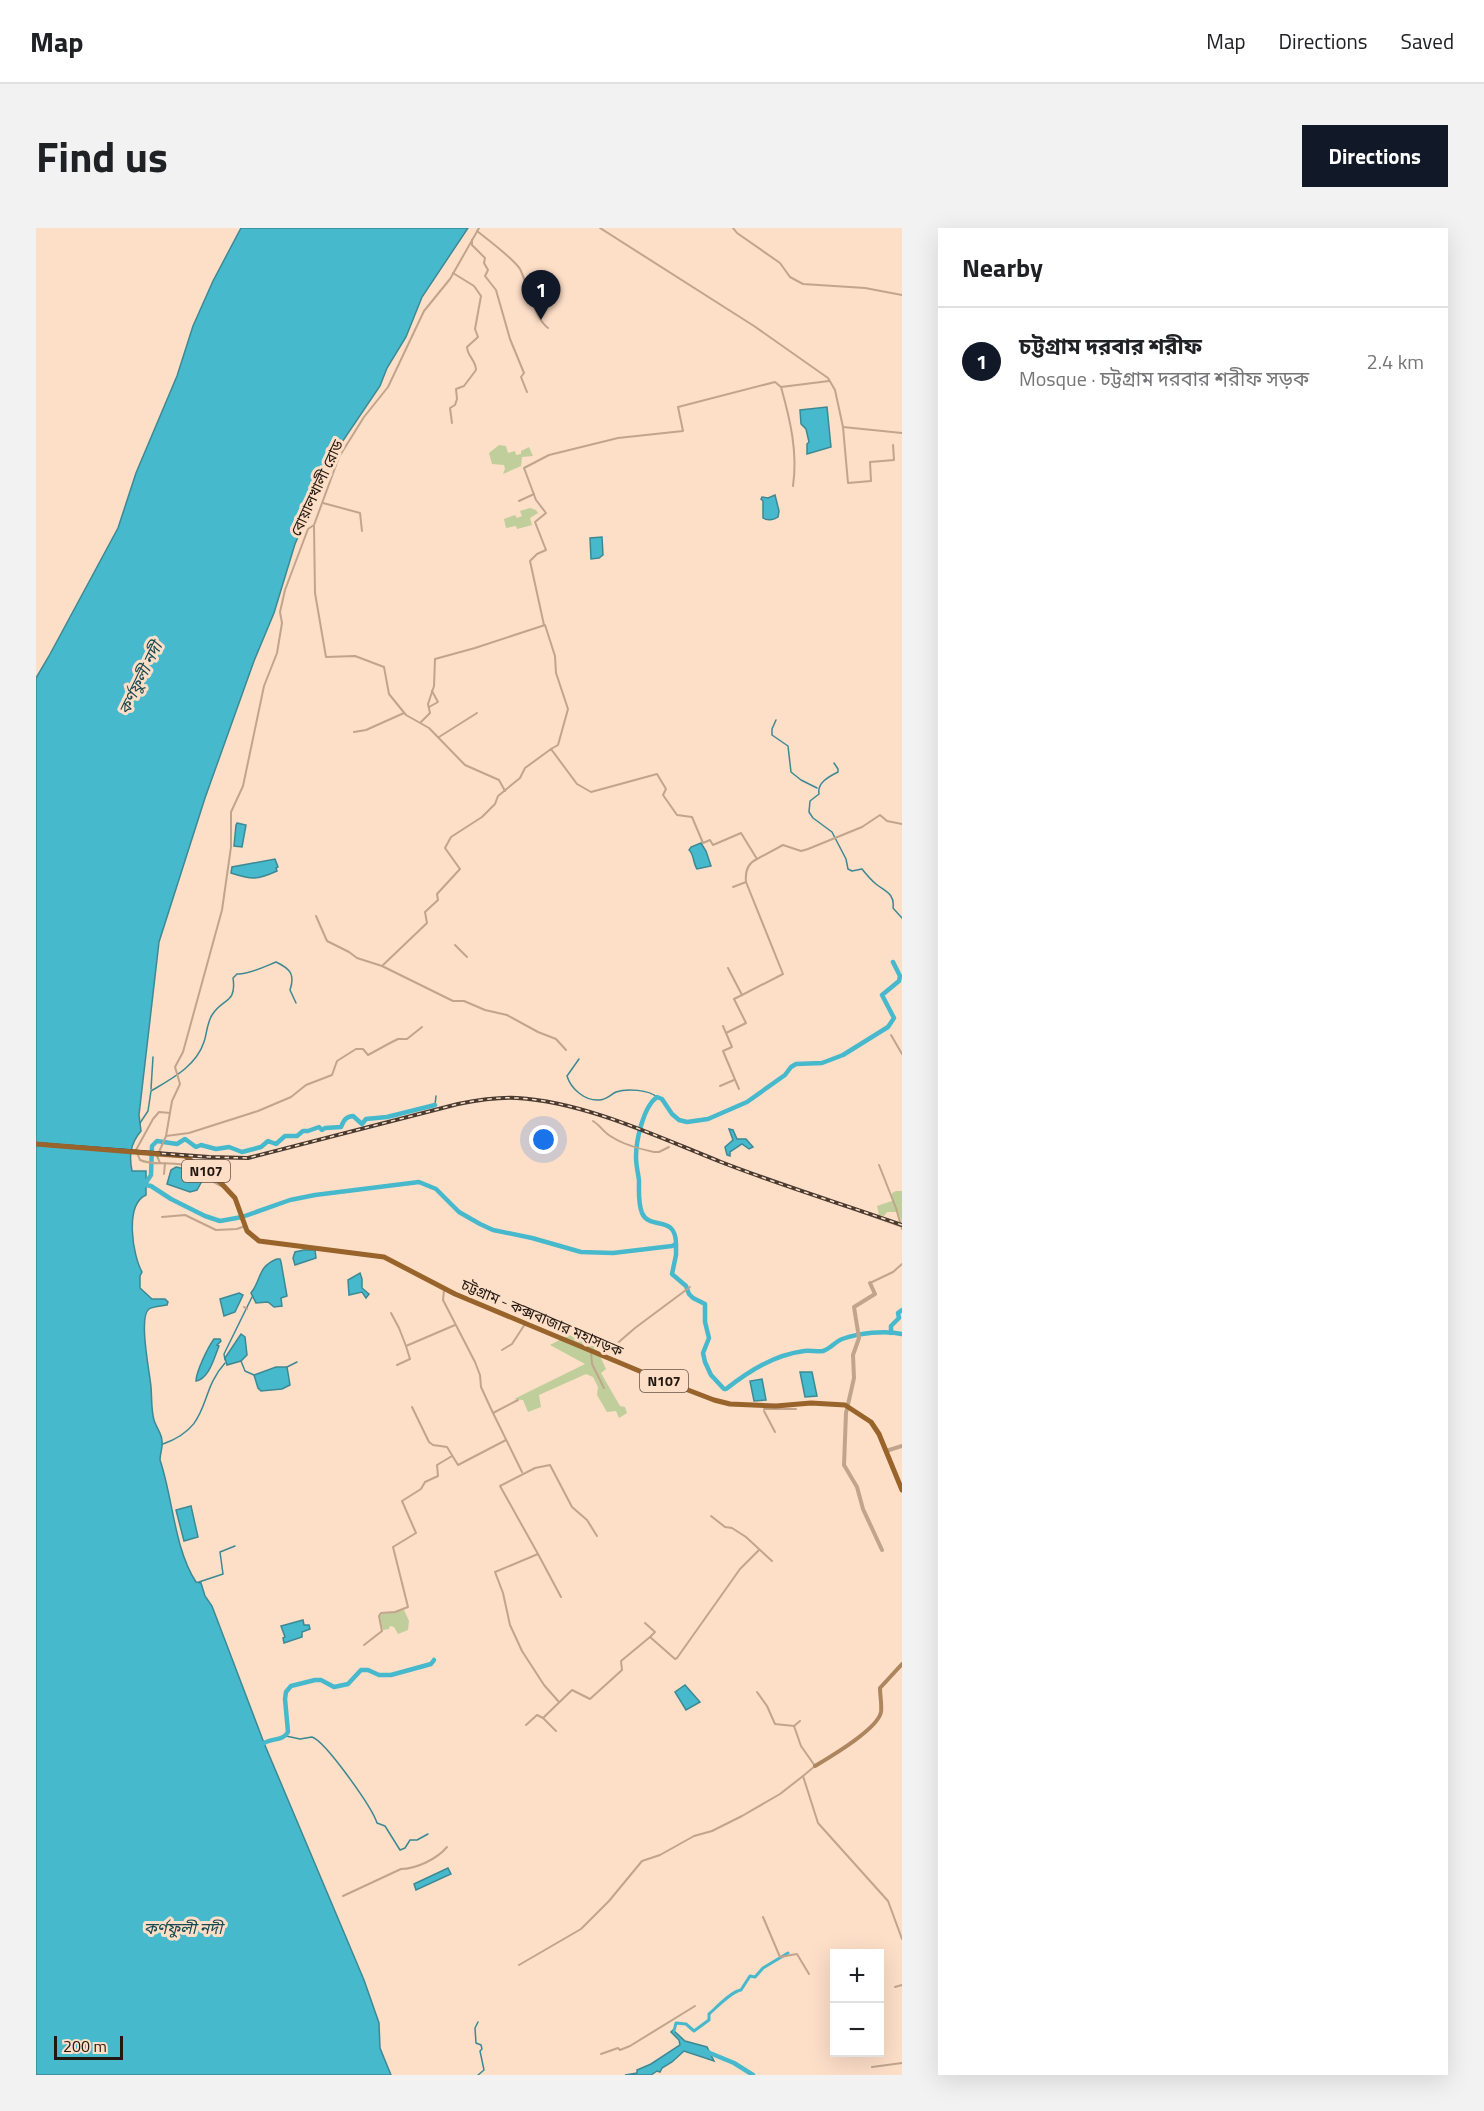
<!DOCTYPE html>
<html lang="en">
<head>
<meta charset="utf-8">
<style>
	:root { --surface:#fff; --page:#f2f2f2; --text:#202124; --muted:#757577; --line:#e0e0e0; --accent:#111827 }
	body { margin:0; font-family:"Titillium Web","Noto Sans Bengali",sans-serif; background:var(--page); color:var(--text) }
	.controls { position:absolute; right:18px; bottom:18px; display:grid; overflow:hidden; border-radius:0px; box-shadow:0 6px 24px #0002 }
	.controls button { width:54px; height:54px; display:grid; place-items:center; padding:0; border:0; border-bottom:2px solid var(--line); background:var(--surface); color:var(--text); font:30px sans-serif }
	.scale { position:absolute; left:18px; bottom:15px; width:69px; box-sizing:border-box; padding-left:6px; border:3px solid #231810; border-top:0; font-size:16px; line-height:21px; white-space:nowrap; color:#231810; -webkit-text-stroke:4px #fddec7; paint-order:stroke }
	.you { position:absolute; left:508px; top:912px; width:21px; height:21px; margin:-15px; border:4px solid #fff; border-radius:50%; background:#1a73e8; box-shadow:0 0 0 9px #1a73e833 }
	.badge { display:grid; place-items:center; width:39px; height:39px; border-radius:50%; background:var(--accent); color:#fff; font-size:20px; font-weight:700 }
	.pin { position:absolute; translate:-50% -50px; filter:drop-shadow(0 2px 3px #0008) }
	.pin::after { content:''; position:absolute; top:32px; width:21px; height:18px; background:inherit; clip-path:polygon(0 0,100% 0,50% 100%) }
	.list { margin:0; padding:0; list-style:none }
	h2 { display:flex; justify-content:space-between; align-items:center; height:78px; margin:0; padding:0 24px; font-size:26px }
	h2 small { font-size:20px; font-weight:400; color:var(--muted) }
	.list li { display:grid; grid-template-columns:39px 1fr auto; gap:18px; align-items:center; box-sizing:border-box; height:108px; padding:0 24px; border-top:2px solid var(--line) }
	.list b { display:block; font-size:22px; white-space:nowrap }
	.list p { margin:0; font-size:20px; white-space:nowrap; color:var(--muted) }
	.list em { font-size:20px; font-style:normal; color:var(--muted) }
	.map { position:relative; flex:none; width:866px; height:1847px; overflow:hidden; border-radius:0px }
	header { display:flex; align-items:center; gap:36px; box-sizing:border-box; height:84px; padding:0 30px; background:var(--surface); border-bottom:2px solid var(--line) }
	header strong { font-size:28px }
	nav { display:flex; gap:33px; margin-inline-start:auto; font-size:21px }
	.intro { display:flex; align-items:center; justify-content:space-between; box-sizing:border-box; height:144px; padding:0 36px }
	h1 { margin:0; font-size:42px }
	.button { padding:15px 27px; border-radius:0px; background:var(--accent); color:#fff; font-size:21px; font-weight:700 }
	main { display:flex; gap:36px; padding:0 36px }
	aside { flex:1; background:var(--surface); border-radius:0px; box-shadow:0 6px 24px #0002 }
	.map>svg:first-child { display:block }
</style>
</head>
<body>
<header>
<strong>Map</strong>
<nav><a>Map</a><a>Directions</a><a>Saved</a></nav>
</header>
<div class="intro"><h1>Find us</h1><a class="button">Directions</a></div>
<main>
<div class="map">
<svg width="866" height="1847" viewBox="0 0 866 1847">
	<rect width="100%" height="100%" fill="#fddec7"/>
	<g fill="#bfce9a">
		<polygon points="463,217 470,218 472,225 479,223 480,227 485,226 485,223 493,219 497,228 486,229 485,238 467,246 469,241 468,237 456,236 453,225"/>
		<polygon points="494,280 500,282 502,285 494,290 496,297 481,301 480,298 470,300 468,291 479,287 481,290 486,288 484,283"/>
		<polygon points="860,963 866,963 866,995 862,984 851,984 848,988 843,987 841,978 856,973 856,965"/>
		<polygon points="533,1107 558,1115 570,1141 565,1145 584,1178 589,1179 591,1185 583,1190 580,1183 571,1184 561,1167 562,1159 557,1149 550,1146 503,1167 505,1179 492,1184 487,1172 478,1171 549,1136 514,1117"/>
		<polygon points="368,1382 373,1393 372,1402 362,1406 358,1399 354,1398 353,1401 347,1402 344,1388 346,1386"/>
	</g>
	<g fill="#47b9cd" stroke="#3c8994" stroke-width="1.5">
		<path d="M 205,0 L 432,0 L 386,69 L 370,109 L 351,140 L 344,158 L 300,223 L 259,316 L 238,385 L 218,433 L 169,570 L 123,714 L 103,887 L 105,903 C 94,916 93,928 96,943 L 110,943 L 110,967 C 88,977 97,1028 106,1044 L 104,1048 L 104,1060 L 116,1071 L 129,1071 L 132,1074 L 131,1077 C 126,1078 116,1079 113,1081 C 102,1089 114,1146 115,1159 C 116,1170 115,1181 118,1192 C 120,1199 126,1206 126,1213 C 127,1220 124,1225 124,1232 C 137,1270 138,1320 160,1354 L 165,1355 L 169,1368 L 176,1378 L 228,1515 L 328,1752 L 343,1795 L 344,1820 L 355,1847 L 0,1847 L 0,450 L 13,428 L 82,300 L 100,245 L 141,148 L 157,98 L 177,53 Z"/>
		<polygon points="791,179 795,219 771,226 771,216 773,214 770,201 765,196 764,182"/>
		<path d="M 739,267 L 743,283 L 742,289 C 738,292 731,293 727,290 L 727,273 L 725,271 L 726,269 L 732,270 Z"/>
		<polygon points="566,309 567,327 563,330 555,331 554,310"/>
		<polygon points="201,595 210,597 206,619 198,618 200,597"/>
		<path d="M 665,615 L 670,623 L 675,638 L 661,641 C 657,635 658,626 653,622 L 655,619 Z"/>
		<path d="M 239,631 L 242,639 L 240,640 L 241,643 C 221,652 216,652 195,645 L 196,639 Z"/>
		<polygon points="693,901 697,902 701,911 710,911 717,919 713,921 706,916 694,924 694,928 691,927 689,919 697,912"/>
		<polygon points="140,939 154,942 156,943 154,946 166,953 161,962 154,964 131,956 135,942"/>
		<polygon points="268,1022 279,1022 280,1030 259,1037 257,1030 259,1024"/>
		<path d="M 241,1031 L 244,1031 L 245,1034 L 251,1068 L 245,1070 L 246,1078 L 238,1079 L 232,1074 L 220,1075 L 215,1065 C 226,1051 221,1039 241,1031 Z"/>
		<polygon points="324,1045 326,1051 326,1060 333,1066 330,1070 326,1064 313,1067 312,1052"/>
		<polygon points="203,1065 207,1067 199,1084 188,1088 184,1071"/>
		<polygon points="205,1106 209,1109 211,1127 205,1133 191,1137 189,1130"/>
		<path d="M 178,1111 L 184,1111 L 185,1113 L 181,1117 L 183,1118 C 178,1130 173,1151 160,1153 C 160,1144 172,1119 178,1111 Z"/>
		<polygon points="240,1139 251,1139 254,1157 246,1161 225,1163 222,1160 218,1147"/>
		<polygon points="764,1144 776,1144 781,1168 769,1169"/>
		<polygon points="726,1151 730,1172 718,1173 714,1153"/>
		<polygon points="155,1278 162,1309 148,1313 140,1282"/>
		<polygon points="267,1392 268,1397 273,1397 274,1401 266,1404 266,1409 248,1415 247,1410 249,1409 245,1398"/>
		<polygon points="649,1457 664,1474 650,1482 639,1464"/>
		<polygon points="412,1640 415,1646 380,1662 378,1656"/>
		<polygon points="637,1802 649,1813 671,1819 678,1833 648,1823 636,1834 626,1840 624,1844 621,1843 615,1847 589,1847 601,1845 601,1842 615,1836 644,1817 643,1812 635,1804"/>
	</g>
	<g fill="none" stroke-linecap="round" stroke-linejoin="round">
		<g stroke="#3c8994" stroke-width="1.5">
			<polyline points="740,492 736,501 736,507 752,518 755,544 765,552 781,560"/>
			<path d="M 798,535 L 802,541 L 802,544 C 792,549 781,555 783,566 L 774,573 L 773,584 L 777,590 L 796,604 L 810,631 L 812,641 L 816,643 L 826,641 C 830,646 835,652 840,656 C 850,664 859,666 857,680 L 866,690"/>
			<path d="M 543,831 L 531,848 C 535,861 549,873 563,872 C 570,872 574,867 580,864 C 591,860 613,862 621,869"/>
			<polyline points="115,861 117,829"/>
			<polyline points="399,877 400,868"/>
			<path d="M 104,895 L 112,883 L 115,863 C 137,850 160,838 168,814 C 171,805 171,795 176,787 C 186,770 201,776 197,750 L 201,746 C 212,747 230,738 240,734 C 255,741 259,747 254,762 L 260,775"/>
			<polyline points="189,1132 188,1126 216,1069"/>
			<polyline points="205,1133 209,1143 218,1147"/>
			<polyline points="251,1139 261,1134"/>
			<path d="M 127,1216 C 177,1198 161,1166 189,1135"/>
			<polyline points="163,1354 187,1346 184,1324 199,1318"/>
			<path d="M 250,1508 L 264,1511 L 276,1509 C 289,1513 336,1579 341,1595 L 349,1598 L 364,1622 L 369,1620 L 374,1612 L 381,1612 L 392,1606"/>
			<polyline points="442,1847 448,1842 444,1823 446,1821 445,1817 440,1815 439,1800 442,1794"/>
		</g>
		<path stroke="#47b9cd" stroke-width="3" d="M 638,1803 L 640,1795 L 650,1796 L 658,1803 L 673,1792 L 673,1786 C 681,1779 696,1763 705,1762 L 714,1748 L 719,1749 L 727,1740 L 752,1725"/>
		<g stroke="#47b9cd" stroke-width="4.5">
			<path d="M 104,956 L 115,958 L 135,971 L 169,988 L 184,993 L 206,989 L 254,972 L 279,967 L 383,954 L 400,961 L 423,984 L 444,996 L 457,1002 L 496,1010 L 545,1024 L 577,1025 L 636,1018 L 640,1016 C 640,986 614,1003 606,985 C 602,975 603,963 603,952 C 602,945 600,937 600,929 C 600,913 607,879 621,869 L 626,871 L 636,886 L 643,892 L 651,894 L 672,891 L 711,874 L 749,847 L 755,839 L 760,836 L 786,835 L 807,827 L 852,799 L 858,790 L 846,767 L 863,753 L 864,748 L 857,734"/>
			<path d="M 109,956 L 115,947 L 116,918 L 121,913 L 141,916 L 149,911 L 160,919 L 165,917 L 180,921 L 193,919 L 206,924 L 225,919 L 232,913 L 240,916 L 249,908 L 261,908 L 267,903 L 272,903 L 283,899 L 286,902 L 289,900 L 305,899 C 308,892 309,889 317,888 L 326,896 L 330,891 L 351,889 L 399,877"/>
			<path d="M 640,1016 L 640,1027 L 636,1046 L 650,1058 L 653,1066 L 657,1070 L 669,1076 L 669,1094 L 673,1110 L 667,1125 L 669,1134 L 675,1147 L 688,1161 L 690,1161 C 713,1143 738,1127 768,1123 C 774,1122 781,1124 787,1123 C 794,1121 799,1114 806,1111 C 823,1105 849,1102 866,1106"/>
			<polyline points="855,1105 855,1098 863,1090 862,1085 866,1082"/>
			<path d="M 228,1515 C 236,1510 247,1513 252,1504 L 249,1471 L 250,1464 L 255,1458 L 279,1452 L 285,1452 L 298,1459 L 312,1456 L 325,1442 L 332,1442 L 343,1447 L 355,1447 L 395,1436 L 398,1432"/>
			<polyline points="669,1823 698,1835 717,1847"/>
		</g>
		<g stroke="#c0a58c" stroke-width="2">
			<polyline points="564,0 718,98 792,150 799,162 807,199 866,205"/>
			<polyline points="697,0 701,5 744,35 754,49 767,56 829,60 866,67"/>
			<path d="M 441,3 C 451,11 479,32 484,41 C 492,57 498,90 512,100"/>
			<polyline points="436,12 436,17 449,30 448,35 452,42 449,48 460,62 474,111 488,145 485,149 491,164"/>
			<path d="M 745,159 C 754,191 762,224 757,258"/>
			<path d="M 416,195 L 414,180 L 419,177 L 421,171 L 420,161 L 428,158 L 440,142 C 440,132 431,128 431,119 L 442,109 L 439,101 L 445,68 L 438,58 L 417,45"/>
			<polyline points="807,199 812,255 835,253 834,234 858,232 857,217"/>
			<polyline points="483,273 498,266"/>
			<polyline points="287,275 324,285 326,303"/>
			<polyline points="278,298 279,365 290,429 319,428 348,439 353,466 370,487 393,500 429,537 463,552 469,563"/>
			<polyline points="508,397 494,333 501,326 510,322 499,294 510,285 500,272 488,240 513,227 582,210 647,203 642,179 739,154 745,159 793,153"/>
			<polyline points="393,479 402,474 396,463"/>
			<polyline points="385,494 394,485 392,476 398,458 399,431 439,420 509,397 519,428 520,445 532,481 522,517 515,521"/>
			<polyline points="318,504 330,502 368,485"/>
			<polyline points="403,509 441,485"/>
			<polyline points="697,659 710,654"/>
			<polyline points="280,688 291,713 313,724 321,730 346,738 417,773 428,773 449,782 471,787 502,804 520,811 530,822"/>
			<polyline points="419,717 431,729"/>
			<polyline points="346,738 391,695 389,684 402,672 401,666 424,641 409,620 415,609 446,589 459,576 462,568 484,550 489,540 515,521 541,556 555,564 621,546 630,561 627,567 641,587 656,589 667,615 674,612 677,617 705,605 721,631 747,617 765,623 772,621 826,599 844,587 851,593 866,596"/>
			<path d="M 706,767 L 747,746 L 710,654 C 709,644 712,635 721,631"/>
			<polyline points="687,798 696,819 687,823 703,861"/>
			<polyline points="690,805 710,795 698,771 706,767 692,740"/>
			<polyline points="855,807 866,826"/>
			<polyline points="684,858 698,852"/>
			<path d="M 134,885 L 123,884 L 117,891 L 100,922 L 104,932 C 116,938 133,933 147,937 C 161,941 172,952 185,958"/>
			<path d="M 557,893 C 565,898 568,905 576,909 C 588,917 604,921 618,924 L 623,924 L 633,919"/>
			<polyline points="130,908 136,873 144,856 139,839 147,824 186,682 195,619 195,584 207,558 228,458 241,425 246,395 244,384 249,362 272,301 278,297 303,229 328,189 352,159 388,83 414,51 443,0"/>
			<polyline points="123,924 130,908 153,905 222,883 255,869 270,857 296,847 301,833 320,821 327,821 332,827 354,815 362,811 371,811 386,799"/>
			<polyline points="121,928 124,935"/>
			<polyline points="843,937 860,980 866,1001"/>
			<polyline points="128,946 129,935"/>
			<polyline points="822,983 864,998"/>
			<polyline points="126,989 149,987 180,1002 201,1001 209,998"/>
			<polyline points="834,1055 857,1044 866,1036"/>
			<polyline points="408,1062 407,1072 439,1134 444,1147 445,1159 457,1185 482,1172"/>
			<polyline points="208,1079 211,1081"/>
			<polyline points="355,1085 363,1100 370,1118"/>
			<polyline points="466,1122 476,1116 489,1096"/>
			<polyline points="555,1123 556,1136 568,1160"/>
			<polyline points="569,1126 599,1100 654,1059"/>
			<polyline points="361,1137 374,1131 370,1118 419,1097"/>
			<polyline points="376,1179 393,1214 397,1217 411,1219 422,1237 470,1212"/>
			<polyline points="728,1181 760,1181"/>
			<polyline points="728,1183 739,1204"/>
			<polyline points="457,1185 486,1244"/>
			<polyline points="675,1288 689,1299 696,1300 710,1309 736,1333"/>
			<polyline points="502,1326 464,1258 499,1240 514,1237 536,1279 551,1292 561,1308"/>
			<polyline points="609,1395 619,1404 614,1409"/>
			<polyline points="328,1417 346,1403 343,1388 345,1385 359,1384 372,1379 357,1319 380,1305 366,1273 385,1261 389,1254 402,1248 401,1237 416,1228"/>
			<polyline points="721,1464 731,1478 739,1496 758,1498 765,1518 779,1538 767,1548 782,1595 852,1673 866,1711"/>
			<polyline points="523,1474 508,1457 486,1423 474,1397 467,1365 459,1344 502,1326 525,1369"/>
			<polyline points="507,1490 536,1462 554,1471 586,1442 585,1433 614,1409 639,1431 641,1430 704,1341 723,1322"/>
			<polyline points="490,1497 501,1487 507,1490 520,1503"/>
			<polyline points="758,1498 764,1493"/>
			<path d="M 307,1668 L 365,1641 C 380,1641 401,1631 411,1619"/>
			<polyline points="727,1689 744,1729 761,1726 773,1746"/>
			<polyline points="483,1737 545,1701 573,1673 606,1633 624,1627 658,1608 676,1603 706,1588 744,1566 767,1548"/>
			<polyline points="859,1759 866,1757"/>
			<polyline points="565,1826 582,1820 584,1822 594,1818 659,1778"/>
			<polyline points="836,1839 866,1835"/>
		</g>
		<g stroke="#c0a58c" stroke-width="4">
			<polyline points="834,1055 839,1066 818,1079 823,1110 817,1127 818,1150 810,1185 808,1237 821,1259 827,1281 846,1322"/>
			<polyline points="850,1223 866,1218"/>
		</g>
		<path stroke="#ad855f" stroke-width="4" d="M 779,1538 C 794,1529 842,1501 845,1484 C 846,1476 844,1468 844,1460 L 866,1436"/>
		<polyline stroke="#98642b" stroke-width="5" points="122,926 149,928 185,955 199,970 211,1003 223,1013 348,1029 419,1066 613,1147 678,1172 694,1176 740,1178 775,1175 809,1177 835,1194 843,1206 866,1262"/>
		<g stroke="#4a3b31" stroke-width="4">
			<path id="rail" d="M 0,916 L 173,929 L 212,930 L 422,876 C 442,872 461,869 481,870 C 549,874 622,909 685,934 C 744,957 806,976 866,997"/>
		</g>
		<use href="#rail" stroke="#fddec7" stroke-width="1.5" stroke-dasharray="4.5" stroke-linecap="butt"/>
		<polyline stroke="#98642b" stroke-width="5" points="0,916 122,926"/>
	</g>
	<g text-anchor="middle" stroke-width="6" stroke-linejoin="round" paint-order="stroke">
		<g fill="#fddec7" stroke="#645347" stroke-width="1.5">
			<rect x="146" y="932" width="48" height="22" rx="4.5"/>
			<rect x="604" y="1142" width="48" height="22" rx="4.5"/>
		</g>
		<g font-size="14" font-weight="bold" fill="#231810">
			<text x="170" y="948">N107</text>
			<text x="628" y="1158">N107</text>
		</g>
		<g font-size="15" fill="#231810" stroke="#fddec7">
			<text transform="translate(281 260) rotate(-65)" y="5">বোয়ালখালী রোড</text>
			<text transform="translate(506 1090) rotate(23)" y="5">চট্টগ্রাম - কক্সবাজার মহাসড়ক</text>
		</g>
		<g font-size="16" font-style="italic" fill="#174952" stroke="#fddec7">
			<text transform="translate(104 450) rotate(-64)" y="6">কর্ণফুলী নদী</text>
			<text x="147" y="1706">কর্ণফুলী নদী</text>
		</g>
	</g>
</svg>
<div class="controls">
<button>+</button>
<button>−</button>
</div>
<div class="scale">200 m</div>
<div class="you"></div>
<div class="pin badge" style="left:505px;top:92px">1</div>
</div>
<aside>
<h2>Nearby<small></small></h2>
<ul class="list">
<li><span class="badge">1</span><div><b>চট্টগ্রাম দরবার শরীফ</b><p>Mosque · চট্টগ্রাম দরবার শরীফ সড়ক</p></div><em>2.4 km</em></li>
</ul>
</aside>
</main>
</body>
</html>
